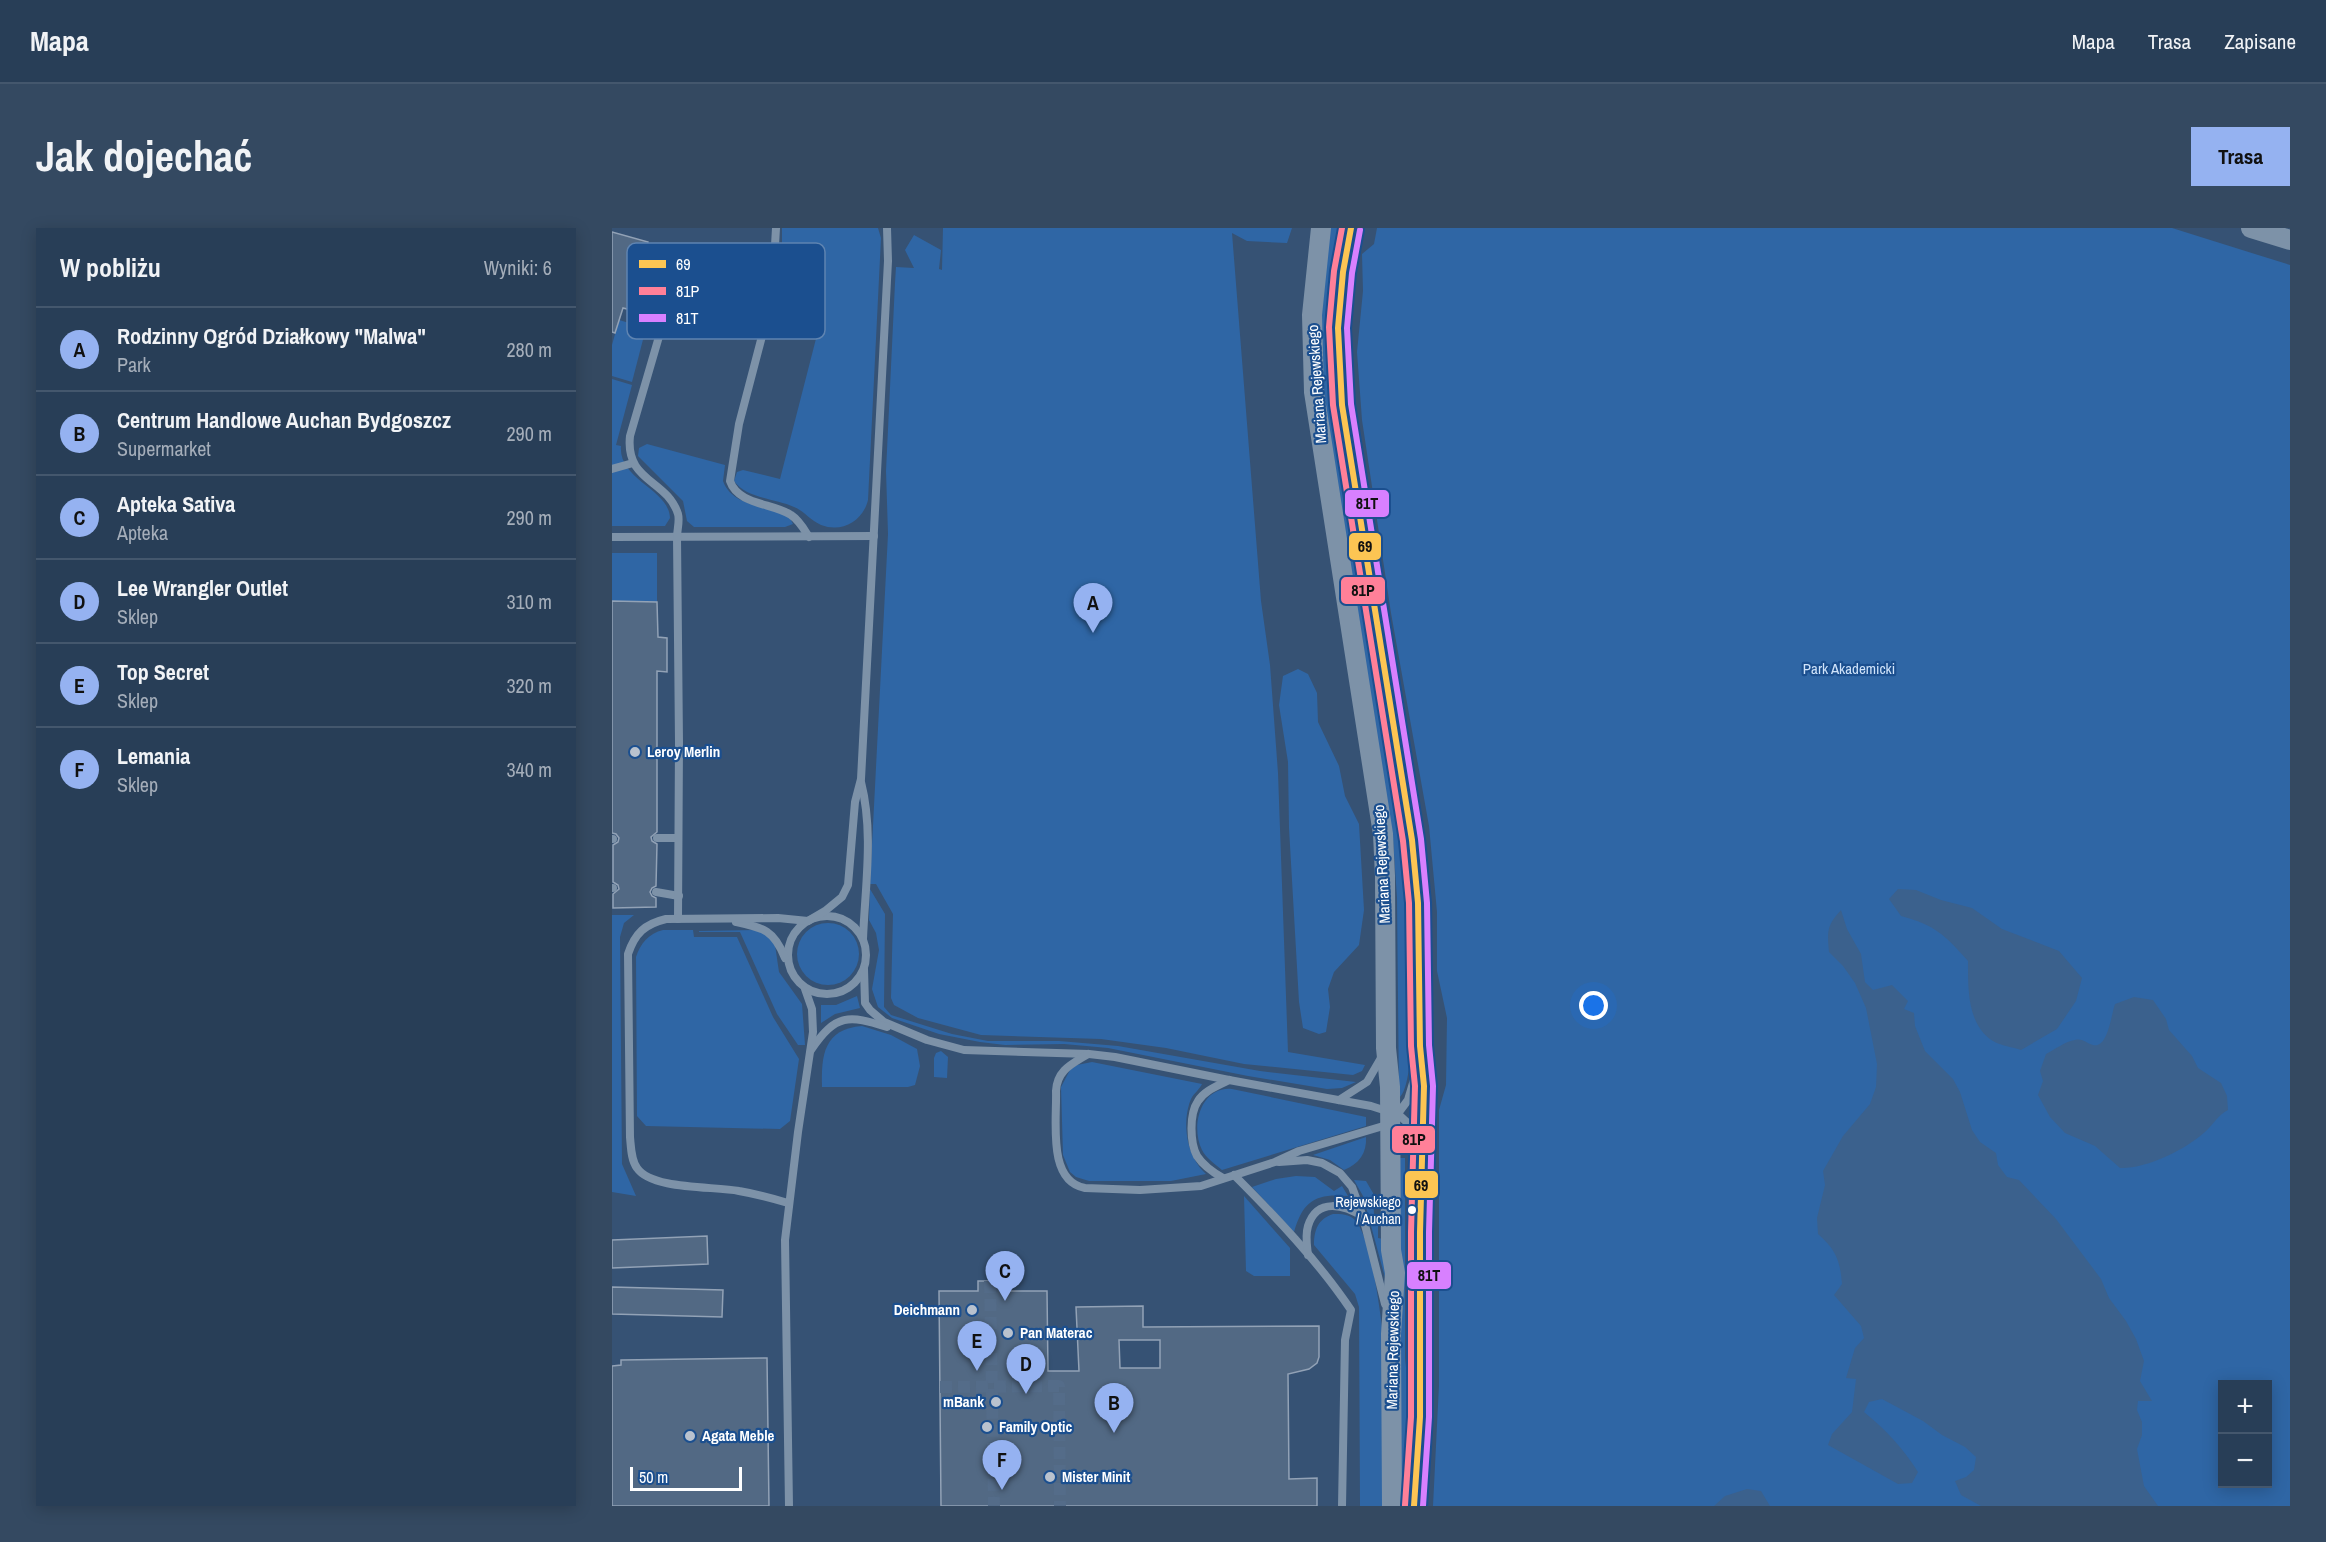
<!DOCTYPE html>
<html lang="pl">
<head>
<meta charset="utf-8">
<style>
	:root { --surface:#283e57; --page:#344961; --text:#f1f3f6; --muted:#a5aeba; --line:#44576d; --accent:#95b2f1 }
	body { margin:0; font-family:"Archivo Narrow",sans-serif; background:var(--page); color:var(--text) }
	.controls { position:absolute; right:18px; bottom:18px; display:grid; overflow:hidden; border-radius:0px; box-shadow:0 3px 15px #0003 }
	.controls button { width:54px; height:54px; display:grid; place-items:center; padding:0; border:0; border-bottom:2px solid var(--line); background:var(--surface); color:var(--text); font:30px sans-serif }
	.scale { position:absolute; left:18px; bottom:15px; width:112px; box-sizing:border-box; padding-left:6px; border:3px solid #fff; border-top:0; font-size:16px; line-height:21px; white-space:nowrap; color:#fff; -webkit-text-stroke:4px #1b4f8f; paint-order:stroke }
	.you { position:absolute; left:982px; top:778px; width:21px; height:21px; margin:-15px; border:4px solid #fff; border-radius:50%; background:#1a73e8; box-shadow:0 0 0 9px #1a73e833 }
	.badge { display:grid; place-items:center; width:39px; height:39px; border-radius:50%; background:var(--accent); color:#111; font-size:20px; font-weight:700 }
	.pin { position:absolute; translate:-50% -50px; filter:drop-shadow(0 2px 3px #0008) }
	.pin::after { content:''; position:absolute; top:32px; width:21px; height:18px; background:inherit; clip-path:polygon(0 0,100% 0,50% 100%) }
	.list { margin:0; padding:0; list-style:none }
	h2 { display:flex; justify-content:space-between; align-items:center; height:78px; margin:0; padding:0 24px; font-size:26px }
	h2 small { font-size:20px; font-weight:400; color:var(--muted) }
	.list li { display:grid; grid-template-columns:39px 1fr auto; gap:18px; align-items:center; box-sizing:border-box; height:84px; padding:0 24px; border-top:2px solid var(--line) }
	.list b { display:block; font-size:22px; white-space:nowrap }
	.list p { margin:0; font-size:20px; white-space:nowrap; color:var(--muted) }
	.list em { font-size:20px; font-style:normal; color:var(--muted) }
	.map { position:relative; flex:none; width:1678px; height:1278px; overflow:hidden; border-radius:0px }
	header { display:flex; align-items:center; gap:36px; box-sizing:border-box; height:84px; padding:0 30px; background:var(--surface); border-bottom:2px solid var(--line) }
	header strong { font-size:28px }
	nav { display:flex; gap:33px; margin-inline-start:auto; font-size:21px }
	.intro { display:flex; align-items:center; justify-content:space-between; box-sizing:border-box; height:144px; padding:0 36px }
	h1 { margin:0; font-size:42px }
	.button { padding:15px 27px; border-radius:0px; background:var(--accent); color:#111; font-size:21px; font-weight:700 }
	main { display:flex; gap:36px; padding:0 36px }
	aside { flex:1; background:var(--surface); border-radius:0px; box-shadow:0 3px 15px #0003 }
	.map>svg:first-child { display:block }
</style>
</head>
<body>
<header>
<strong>Mapa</strong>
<nav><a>Mapa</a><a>Trasa</a><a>Zapisane</a></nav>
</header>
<div class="intro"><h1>Jak dojechać</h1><a class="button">Trasa</a></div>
<main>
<aside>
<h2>W pobliżu<small>Wyniki: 6</small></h2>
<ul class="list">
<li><span class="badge">A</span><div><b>Rodzinny Ogród Działkowy &quot;Malwa&quot;</b><p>Park</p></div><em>280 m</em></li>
<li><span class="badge">B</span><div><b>Centrum Handlowe Auchan Bydgoszcz</b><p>Supermarket</p></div><em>290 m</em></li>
<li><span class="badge">C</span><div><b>Apteka Sativa</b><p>Apteka</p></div><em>290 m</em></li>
<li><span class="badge">D</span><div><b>Lee Wrangler Outlet</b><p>Sklep</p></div><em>310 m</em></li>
<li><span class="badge">E</span><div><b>Top Secret</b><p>Sklep</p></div><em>320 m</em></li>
<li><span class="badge">F</span><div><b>Lemania</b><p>Sklep</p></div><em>340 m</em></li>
</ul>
</aside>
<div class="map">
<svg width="1678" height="1278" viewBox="0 0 1678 1278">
	<rect width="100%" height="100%" fill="#365274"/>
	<g fill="#2f66a5" fill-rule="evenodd">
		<path d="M 170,0 L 266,0 L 269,10 L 256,272 C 251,293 230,305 209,297 C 198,292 192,283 182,279 C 163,270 135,271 122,253 L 125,244 L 131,242 L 168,251 L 207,99 L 203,97 L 207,82 L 166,72 L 170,44 Z"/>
		<polygon points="331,0 680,0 675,15 635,13 620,5 649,373 658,437 666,545 676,824 753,837 750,843 741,847 632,836 554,820 489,811 369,807 306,790 282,777 279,770 281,686 264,656 258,656 276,306 274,243 283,55 284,39 302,40 293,22 302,7 329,22 327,41 330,42"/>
		<path d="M 718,0 L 730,0 L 721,51 L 793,620 C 795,658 811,851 787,870 L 785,670 L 781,611 L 712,187 L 708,78 Z"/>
		<path d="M 765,0 L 1560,0 L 1678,37 L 1678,1278 L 821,1278 L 827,1157 L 827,882 L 834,857 L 835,790 L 825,743 L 825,684 L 817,598 L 779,385 L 750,192 L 745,124 L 751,63 L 750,26 L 762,16 ZM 1610,1156 L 1656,1156 L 1656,1256 L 1610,1256 Z"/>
		<polygon points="7,92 34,100 20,154 0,148 0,117"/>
		<path d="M 0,151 L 20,157 L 4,217 L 9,218 C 6,252 57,261 58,290 L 53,298 L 0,298 Z"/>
		<path d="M 35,216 L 113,237 L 111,253 C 123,286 173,273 181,296 L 173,299 L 82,299 L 75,293 L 71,273 L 26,228 L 27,220 Z"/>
		<polygon points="0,325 45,325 45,374 0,373"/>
		<polygon points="686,441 696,446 705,465 706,494 727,538 733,568 747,596 752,682 747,717 722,744 716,761 718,779 714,804 707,806 691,800 687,774 677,600 676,534 667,477 671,448"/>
		<polygon points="258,661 273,686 272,779 279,787 340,806 376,813 447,813 506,818 648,843 744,854 730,860 715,861 636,848 496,820 452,816 393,817 368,814 327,806 280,790 266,779 260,761 267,722 264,705 257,692"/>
		<polygon points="0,687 22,687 12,695 8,709 10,936 24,968 0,964"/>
		<circle cx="216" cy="726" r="31"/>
		<path d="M 51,702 L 81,702 L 82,709 L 125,709 L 161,789 L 187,831 L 178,893 L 168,901 L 34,898 L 25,888 L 24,729 C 28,716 37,705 51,702 Z"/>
		<polygon points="143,702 154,706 163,717 167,744 190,776 193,817 186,817 165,786 128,704 87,704 87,703"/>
		<polygon points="245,768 248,780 223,786 209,795 209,777 224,777"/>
		<path d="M 250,798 L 279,807 L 305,821 L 308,838 L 303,857 L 296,859 L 210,859 C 209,827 212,801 250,798 Z"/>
		<polygon points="329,823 336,829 335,850 322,849 322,830 324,825"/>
		<path d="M 480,834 L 590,856 C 588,861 582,865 579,871 C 569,895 575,929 594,946 L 559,953 L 477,953 L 464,949 L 458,944 L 451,927 L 449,859 L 458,842 L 465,837 Z"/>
		<path d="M 620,861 L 754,889 L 754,898 L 610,942 C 603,936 594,930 590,922 C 578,898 589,858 620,861 Z"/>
		<path d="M 754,909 C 755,925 747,936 732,942 L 718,932 L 701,927 Z"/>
		<polygon points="787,930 793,930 793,1130 799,1187 794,1278 788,1278"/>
		<path d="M 684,948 L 703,949 L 722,963 L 730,958 L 736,968 C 703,965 691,973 682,1004 L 640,959 L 664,951 Z"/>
		<polygon points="742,952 754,953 761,965 762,987 766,988 766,1010 771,1011 775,1057 751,968"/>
		<polygon points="632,968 678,1020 678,1048 642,1048 634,1043"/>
		<path d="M 721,986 C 729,986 737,986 743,992 C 759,1009 768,1082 771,1107 L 771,1278 L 748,1278 L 747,1079 L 743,1066 L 702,1017 C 702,1002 706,991 721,986 Z"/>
	</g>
	<g fill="#3b618d">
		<path d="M 1286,661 L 1304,662 L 1329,672 L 1360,680 L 1390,701 L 1447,723 L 1470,750 L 1464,773 L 1445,801 L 1409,822 C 1401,819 1389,818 1381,813 C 1355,797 1356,760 1356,733 C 1333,707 1323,697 1289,688 L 1277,671 Z"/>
		<path d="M 1229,682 L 1235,701 L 1249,726 L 1253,754 L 1261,762 L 1280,757 L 1296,773 L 1292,781 L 1302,785 L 1303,798 L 1313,823 L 1341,851 L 1348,864 L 1360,902 L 1368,914 L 1384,925 L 1386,937 L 1395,949 L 1407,952 L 1444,991 L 1489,1051 L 1497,1070 L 1514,1093 L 1524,1111 L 1532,1133 L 1528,1153 L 1540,1173 L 1526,1173 L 1525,1182 L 1530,1194 L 1530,1207 L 1525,1221 L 1532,1258 L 1546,1278 L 1369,1278 L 1349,1267 L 1343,1253 L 1354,1249 L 1362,1242 L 1364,1229 L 1353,1219 L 1330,1207 L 1311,1193 L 1270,1171 L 1257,1174 L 1252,1184 C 1274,1202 1291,1220 1306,1244 L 1300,1255 L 1286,1256 L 1216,1217 L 1220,1206 L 1240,1184 L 1244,1151 L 1234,1150 L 1243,1120 L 1252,1110 L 1249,1098 L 1222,1067 L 1230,1056 C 1228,1032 1224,1022 1206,1006 L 1205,990 L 1213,957 L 1211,943 L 1231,908 L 1258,876 L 1264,859 L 1265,836 L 1254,780 L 1243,755 L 1231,738 L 1217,724 C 1215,703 1215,697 1229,682 Z"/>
		<path d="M 1522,769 L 1541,772 L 1554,791 L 1557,802 L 1580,828 L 1586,840 L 1609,855 L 1615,868 L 1616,882 C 1605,888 1602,896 1593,904 C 1573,922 1534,941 1508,940 L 1483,918 L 1453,905 L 1438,889 L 1426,867 L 1431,853 L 1428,843 L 1434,826 C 1442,822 1454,813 1463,812 C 1470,810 1474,815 1481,817 C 1496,821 1499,787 1503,776 Z"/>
		<polygon points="1135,1261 1149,1263 1158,1278 1102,1278 1113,1268"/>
	</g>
	<g fill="#526984" stroke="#92a2b6" stroke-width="1.5" fill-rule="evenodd">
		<polygon points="0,4 36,14 32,31 41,33 27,84 11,80 3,105 0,104"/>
		<polygon points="0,373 45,374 46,409 55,410 55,444 45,443 45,604 39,609 40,613 45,616 44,658 40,660 38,664 40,668 44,670 44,679 1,680 1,666 7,661 6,657 1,654 1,617 6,614 7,610 4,606 0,605"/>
		<polygon points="95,1008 96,1036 0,1040 0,1012"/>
		<path d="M 366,1053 L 389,1053 L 389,1063 L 435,1063 L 436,1143 L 467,1143 L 464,1079 L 531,1078 L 531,1099 L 707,1098 L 707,1129 L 705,1135 L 697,1141 L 676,1146 L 677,1251 L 705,1250 L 705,1278 L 329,1278 L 327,1063 L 366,1063 ZM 507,1112 L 548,1112 L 548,1140 L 508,1140 Z"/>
		<polygon points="0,1059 111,1062 110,1089 0,1086"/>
		<polygon points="155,1130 157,1278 0,1278 0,1138 9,1137 9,1132"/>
	</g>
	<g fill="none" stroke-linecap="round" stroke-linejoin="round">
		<g stroke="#546c89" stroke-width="12" stroke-dasharray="12 6" stroke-linecap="butt">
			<polyline points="378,1053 382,1278"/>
			<polyline points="328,1159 447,1158 448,1278"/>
		</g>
		<g stroke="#7d92a8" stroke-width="8">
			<path d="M 164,0 L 160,70 L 127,196 L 118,253 C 126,277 161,275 179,287 C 187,292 192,301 197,309"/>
			<polyline points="0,241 21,235"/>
			<polyline points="0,309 262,308"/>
			<path d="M 249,554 C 262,605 253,659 251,711"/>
			<polyline points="45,610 66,610"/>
			<polyline points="0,611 1,611"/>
			<polyline points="0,660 1,660"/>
			<polyline points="44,664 67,668"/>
			<circle cx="215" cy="727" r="39"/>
			<path d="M 66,691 L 67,515 L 65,309 C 65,302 68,293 66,286 C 55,251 13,254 18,208 L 60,64 L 155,90"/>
			<path d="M 124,694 C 152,700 162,702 173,730"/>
			<polyline points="252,741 253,775 258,782 272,794 315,812 352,822 477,826 503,829 617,852 759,878 787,887 799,898 806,909"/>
			<path d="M 199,822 C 224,785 237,787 275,799"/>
			<path d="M 476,826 C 460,836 445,842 444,863 C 445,893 435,953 473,960 L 528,962 L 589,958 L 663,934 L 687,923 L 778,896 L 796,872 L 804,845"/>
			<polyline points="727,872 755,854 769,830"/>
			<polyline points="667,934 695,932 710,935 728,945 740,959 751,989 773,1076"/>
			<path d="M 622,947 C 663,988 706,1033 739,1082 L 733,1112 L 730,1278"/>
			<path d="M 611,950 C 602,945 591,937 585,928 C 578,915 577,886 586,873 C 593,862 606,858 617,852"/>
			<path d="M 176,975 C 160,970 144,966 127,963 C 102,958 40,962 25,940 C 19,932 19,919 18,909 L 16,726 C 23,705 33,696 54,691 L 166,690 L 196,693 L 213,683 L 230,669 L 236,657 L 243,574 L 249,551 L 276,33 L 275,0"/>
			<path d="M 696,1027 C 695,1018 693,1008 696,998 C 705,969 733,977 751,989"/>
			<polyline points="177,1278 173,1012 186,904 201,804 200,781 193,761"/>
		</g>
		<g stroke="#7d92a8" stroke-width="20">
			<polyline points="709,0 700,87 702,164 771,606 773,648 774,820 778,859 779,1022 783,1045 779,1106 780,1278"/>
			<polyline points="739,0 731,44 726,100 730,177 800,612 806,675 808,818 812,858 811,942 808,1004 808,1189 802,1278"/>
			<polyline points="1639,0 1678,12"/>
		</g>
		<g stroke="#1b4f8f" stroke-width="10">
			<polyline id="bus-1" points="739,0 731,44 726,100 730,177 800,612 806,675 808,818 812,858 808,1004 808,1189 802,1278"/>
		</g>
		<g stroke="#1b4f8f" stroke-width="10">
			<polyline id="bus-2" points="730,0 722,43 717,99 721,177 791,613 797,675 799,818 803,858 799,1004 799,1189 793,1277"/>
		</g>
		<g stroke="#1b4f8f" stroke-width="10">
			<polyline id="bus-3" points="748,2 740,45 735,100 739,176 809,611 815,675 817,817 821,858 817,1004 817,1189 811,1278"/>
		</g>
		<use href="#bus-1" stroke="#fcc553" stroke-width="6"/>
		<use href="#bus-2" stroke="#ff8098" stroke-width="6"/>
		<use href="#bus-3" stroke="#d880ff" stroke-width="6"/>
	</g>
	<g fill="#b9c2ce" stroke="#1b4f8f" stroke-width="2">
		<circle cx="23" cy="524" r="6"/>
		<circle cx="360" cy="1082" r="6"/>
		<circle cx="396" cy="1105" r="6"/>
		<circle cx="384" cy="1174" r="6"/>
		<circle cx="375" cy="1199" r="6"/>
		<circle cx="78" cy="1208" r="6"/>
		<circle cx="438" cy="1249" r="6"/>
	</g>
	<circle fill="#fff" stroke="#1b4f8f" stroke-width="2" cx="800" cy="982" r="5"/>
	<g text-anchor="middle" stroke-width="4.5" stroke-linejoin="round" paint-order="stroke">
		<g font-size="14" fill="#fff" stroke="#1b4f8f" text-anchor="end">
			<text x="789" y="979">Rejewskiego<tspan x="789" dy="17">/ Auchan</tspan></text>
		</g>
		<g font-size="15" fill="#fff" stroke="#1b4f8f">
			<text transform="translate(705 156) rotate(-94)" y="5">Mariana Rejewskiego</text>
			<text transform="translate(770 636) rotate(-93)" y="5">Mariana Rejewskiego</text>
			<text transform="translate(781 1122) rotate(-89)" y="5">Mariana Rejewskiego</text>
		</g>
		<g font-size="15" fill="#cfe3fa" stroke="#1b4f8f">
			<text x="1237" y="446">Park Akademicki</text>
		</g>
		<g font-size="15" font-weight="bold" fill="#fff" stroke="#1b4f8f" text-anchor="start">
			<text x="35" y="529">Leroy Merlin</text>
			<text x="348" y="1087" text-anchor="end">Deichmann</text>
			<text x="408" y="1110">Pan Materac</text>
			<text x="372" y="1179" text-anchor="end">mBank</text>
			<text x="387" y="1204">Family Optic</text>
			<text x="90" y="1213">Agata Meble</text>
			<text x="450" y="1254">Mister Minit</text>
		</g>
	</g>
	<rect x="15" y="15" width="198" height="96" rx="9" fill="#1b4f8f" stroke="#5f84b1" stroke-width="1.5"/>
	<rect x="27" y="32" width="27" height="8" fill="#fcc553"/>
	<rect x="27" y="59" width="27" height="8" fill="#ff8098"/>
	<rect x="27" y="86" width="27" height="8" fill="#d880ff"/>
	<g font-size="16" fill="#fff">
		<text x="64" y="42">69</text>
		<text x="64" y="69">81P</text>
		<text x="64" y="96">81T</text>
	</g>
	<g stroke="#1b4f8f" stroke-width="2">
		<rect x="732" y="261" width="46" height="29" rx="6" fill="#d880ff"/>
		<rect x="736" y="304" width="34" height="29" rx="6" fill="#fcc553"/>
		<rect x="728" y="348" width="46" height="29" rx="6" fill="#ff8098"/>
		<rect x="779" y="897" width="45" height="29" rx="6" fill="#ff8098"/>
		<rect x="792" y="942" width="35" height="29" rx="6" fill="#fcc553"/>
		<rect x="794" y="1033" width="46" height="29" rx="6" fill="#d880ff"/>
	</g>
	<g font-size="16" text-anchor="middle" font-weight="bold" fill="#111">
		<text x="755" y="281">81T</text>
		<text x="753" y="324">69</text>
		<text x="751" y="368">81P</text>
		<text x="802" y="917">81P</text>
		<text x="809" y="963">69</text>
		<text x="817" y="1053">81T</text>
	</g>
</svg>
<div class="controls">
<button>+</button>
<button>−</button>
</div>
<div class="scale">50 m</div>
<div class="you"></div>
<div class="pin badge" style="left:481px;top:405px">A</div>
<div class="pin badge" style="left:502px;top:1205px">B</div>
<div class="pin badge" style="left:393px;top:1073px">C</div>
<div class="pin badge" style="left:414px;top:1166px">D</div>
<div class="pin badge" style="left:365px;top:1143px">E</div>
<div class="pin badge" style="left:390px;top:1262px">F</div>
</div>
</main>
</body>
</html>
